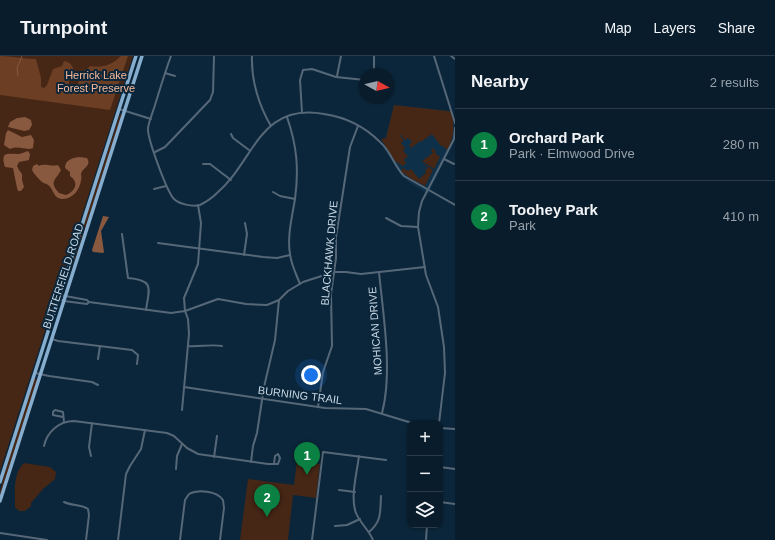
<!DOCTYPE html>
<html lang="en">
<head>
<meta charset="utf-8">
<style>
	:root { --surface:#081c2c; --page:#112534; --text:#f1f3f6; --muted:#98a1a9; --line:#293a48; --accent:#0b8043 }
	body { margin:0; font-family:Arial,sans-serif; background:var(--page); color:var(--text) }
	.controls { position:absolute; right:12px; bottom:12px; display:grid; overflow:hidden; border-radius:8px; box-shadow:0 1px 3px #0004 }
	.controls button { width:36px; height:36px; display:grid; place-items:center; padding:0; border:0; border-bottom:1px solid var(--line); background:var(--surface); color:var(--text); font:20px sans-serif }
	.compass { position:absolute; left:359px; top:12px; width:36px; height:36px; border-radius:50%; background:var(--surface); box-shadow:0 1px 3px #0004; rotate:98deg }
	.you { position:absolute; left:311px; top:319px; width:14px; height:14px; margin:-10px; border:3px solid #fff; border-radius:50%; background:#1a73e8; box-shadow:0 0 0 6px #1a73e833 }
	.badge { display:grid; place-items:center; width:26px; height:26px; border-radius:50%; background:var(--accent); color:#fff; font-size:13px; font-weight:700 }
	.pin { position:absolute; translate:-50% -33px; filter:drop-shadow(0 1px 2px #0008) }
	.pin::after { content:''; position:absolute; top:21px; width:14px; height:12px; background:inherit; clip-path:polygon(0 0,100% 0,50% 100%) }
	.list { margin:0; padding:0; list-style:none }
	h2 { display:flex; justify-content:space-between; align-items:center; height:52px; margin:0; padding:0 16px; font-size:17px }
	h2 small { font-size:13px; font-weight:400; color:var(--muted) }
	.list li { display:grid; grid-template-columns:26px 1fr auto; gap:12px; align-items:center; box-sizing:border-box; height:72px; padding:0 16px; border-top:1px solid var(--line) }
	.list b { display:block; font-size:15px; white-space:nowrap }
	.list p { margin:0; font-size:13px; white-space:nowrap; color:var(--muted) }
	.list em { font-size:13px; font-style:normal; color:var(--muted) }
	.icon { flex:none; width:22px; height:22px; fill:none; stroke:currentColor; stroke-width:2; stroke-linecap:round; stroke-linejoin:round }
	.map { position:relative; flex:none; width:455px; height:484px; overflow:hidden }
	header { display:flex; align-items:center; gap:24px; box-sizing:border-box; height:56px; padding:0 20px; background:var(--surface); border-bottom:1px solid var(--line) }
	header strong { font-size:19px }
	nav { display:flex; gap:22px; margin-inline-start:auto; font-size:14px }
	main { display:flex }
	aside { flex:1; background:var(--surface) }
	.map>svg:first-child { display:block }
</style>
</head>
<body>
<header>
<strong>Turnpoint</strong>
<nav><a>Map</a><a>Layers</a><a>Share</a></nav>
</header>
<main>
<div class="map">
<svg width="455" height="484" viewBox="0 0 455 484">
	<rect width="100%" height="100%" fill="#0b263a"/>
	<polygon fill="#0e3049" points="394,49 451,55 455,66 455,84 428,138 410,127 401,119 383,92"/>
	<g fill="#462615">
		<polygon points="0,0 133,0 0,415"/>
		<path d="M 394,49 L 448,55 L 449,57 L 449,55 L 451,55 C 455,69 454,80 448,93 L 445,93 L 444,90 L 441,90 L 432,78 L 421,86 L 420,85 L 411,92 L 409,89 L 412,86 L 408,82 L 405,84 L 401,79 L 408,78 L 400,79 L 404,85 L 401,87 L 405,92 L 403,94 L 408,101 L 404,103 L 406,107 L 403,110 L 395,105 L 381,83 L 386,82 Z"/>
		<polygon points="120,58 122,59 71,215 80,180"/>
		<polygon points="433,92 436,96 435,97 440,101 434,113 422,105 433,97 431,94"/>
		<polygon points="423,107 433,114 425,130 410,122 401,115 403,112 408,115 411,113 419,123 426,117 425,114 428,112"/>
		<polygon points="34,323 36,323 37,325 0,440 0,435 5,416"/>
		<polygon points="297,405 320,408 316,442 293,439 288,484 240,484 248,423 294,429"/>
		<path d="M 24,407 L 50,411 L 56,416 L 55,423 L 43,433 L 31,447 L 31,450 L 25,455 L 19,455 L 15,451 L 15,448 C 15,435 13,417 24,407 Z"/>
	</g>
	<path fill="#6c3e24" d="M 0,0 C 12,0 23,3 36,3 L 41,22 L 41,31 L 44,32 L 47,29 L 53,13 L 62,10 L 64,5 C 70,6 72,9 74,14 L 69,24 L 69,29 L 78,31 L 79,22 L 90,10 C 102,12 112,9 121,0 L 128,0 L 110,54 L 0,39 Z"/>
	<g fill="#89593f">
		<polygon points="17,62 25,61 31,64 32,69 29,74 24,75 8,71 10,66"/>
		<path d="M 8,74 L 22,81 L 31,79 L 34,84 L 33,92 C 26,95 19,89 10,93 L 4,89 L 6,77 Z"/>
		<path d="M 28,95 L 30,98 L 29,104 L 19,106 L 17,110 L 19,114 L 22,118 L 22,124 L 24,131 L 21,135 L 18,135 L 17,132 L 13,112 L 5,111 C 0,95 8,98 18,98 C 21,98 24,96 28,95 Z"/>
		<path d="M 79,101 L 87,102 C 92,110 83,111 81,118 C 81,120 82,122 81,124 C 80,133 73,143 63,143 C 53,143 54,133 48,129 C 46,127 44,128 42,126 C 39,123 34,118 32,114 L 33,110 L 37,108 L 39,110 C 44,107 53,111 58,109 L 61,114 C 57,123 48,125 59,137 L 66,139 C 76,135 79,126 70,120 L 70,116 L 65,112 C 65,104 72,102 79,101 Z"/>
		<polygon points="103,160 109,161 101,175 104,196 103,197 93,196 92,194"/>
	</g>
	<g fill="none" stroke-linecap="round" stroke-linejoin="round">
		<polyline stroke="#89593f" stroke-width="1" points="18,20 17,12 22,0"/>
		<g stroke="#566878" stroke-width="2">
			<path d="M 171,0 C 165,16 160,33 155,49 C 153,56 149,65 148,72 C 147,82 167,136 174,143 C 179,148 192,151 200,149 C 206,146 212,142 217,137 C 254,106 259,46 324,58 C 345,61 365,71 380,86 C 391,95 394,110 404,120 L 455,149"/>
			<path d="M 252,0 C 251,24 259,50 271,70"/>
			<polyline points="434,0 455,67"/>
			<polyline points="451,0 455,3"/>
			<polyline points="165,17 175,20"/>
			<polyline points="374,18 374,0"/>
			<polyline points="337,20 341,0"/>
			<polyline points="119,53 151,63"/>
			<polyline points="302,57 300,24 303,14 312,13 336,21 365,24"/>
			<path d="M 287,61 C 297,90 299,113 295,143 C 292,161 287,181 290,198 C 291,208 296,218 300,228"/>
			<polyline points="231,78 233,82 249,94"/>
			<polyline points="155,96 165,91 210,44 213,36 214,0"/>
			<polyline points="444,103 454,108"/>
			<polyline points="203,108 210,108 231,124"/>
			<polyline points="154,133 166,130"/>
			<polyline points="273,136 280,140 295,143"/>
			<polyline points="386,162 401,170 418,171"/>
			<path d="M 122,178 L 128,222 C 155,224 149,233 146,254"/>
			<polyline points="158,187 263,201 277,202 290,199"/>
			<polyline points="244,199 247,178 245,167"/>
			<path d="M 379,216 C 383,258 393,316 382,357"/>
			<polyline points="60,239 87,244 89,246 171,257 185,255 218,243 246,248 267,249 279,244 288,235 303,226 334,216 346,216 361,218 425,211"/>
			<polyline points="59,243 64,245 87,248 89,246"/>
			<polyline points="52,283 58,285 132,294 138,299 137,308"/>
			<path d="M 188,290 C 198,291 212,288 222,290"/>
			<polyline points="98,303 100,290"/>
			<polyline points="35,317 49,320 92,326 98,329"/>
			<polyline points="184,331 325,352 366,353 412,367"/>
			<polyline points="318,351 323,316 332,290 331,238 336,202 336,181 350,91 358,70"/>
			<polyline points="182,354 189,278 188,263 185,255 184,242 198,208 201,167 198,149"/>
			<polyline points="63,361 53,359 53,356 55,354 63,356 64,366"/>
			<polyline points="439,367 445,317 444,291 438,251 426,219 418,171 419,156 422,145 454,83 455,72"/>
			<polyline points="440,372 455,373"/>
			<path d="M 44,390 C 47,376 59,365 74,365 L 167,377 L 174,380 L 187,392 L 198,398 L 268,408 L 278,408 L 280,402 L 278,398 L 275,400 L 274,408"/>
			<polyline points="91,400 89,391 92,367"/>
			<path d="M 359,400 C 357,416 350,442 356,457 C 360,467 369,474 373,484"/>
			<polyline points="214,401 217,380"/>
			<polyline points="251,406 253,390 257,377 264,331 275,284 279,244"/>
			<polyline points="440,411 455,413"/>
			<polyline points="176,413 177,400 182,388"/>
			<polyline points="339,434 355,436"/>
			<path d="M 64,446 C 72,450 81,448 88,453 L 89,459 L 86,484"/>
			<polyline points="440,446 455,448"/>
			<polyline points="335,470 347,469 360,463"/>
			<path d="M 369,476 C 382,465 380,456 381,440"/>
			<polyline points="0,477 47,484"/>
			<polyline points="118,484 126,418 130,410 141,393 145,374"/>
			<path d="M 180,484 L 185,444 L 189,438 C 198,433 217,435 223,444 L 224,452 L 220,484"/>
			<polyline points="312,484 323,396 386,404"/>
			<polyline points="426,484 427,469"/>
		</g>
		<g stroke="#86adce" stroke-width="3.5">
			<polyline points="0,426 136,0"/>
			<polyline points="0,445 142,0"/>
		</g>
	</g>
	<g text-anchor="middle" stroke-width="4" stroke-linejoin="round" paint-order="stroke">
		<g font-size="11" fill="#f7b999" stroke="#0b263a">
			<text x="96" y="23">Herrick Lake<tspan x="96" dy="13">Forest Preserve</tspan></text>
		</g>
		<g font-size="11" fill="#c6d6e3" stroke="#0b263a">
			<text transform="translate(329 197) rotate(-85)" y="4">BLACKHAWK DRIVE</text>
			<text transform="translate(63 220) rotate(-72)" y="4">BUTTERFIELD ROAD</text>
			<text transform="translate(375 275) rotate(-94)" y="4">MOHICAN DRIVE</text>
			<text transform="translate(300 339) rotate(7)" y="4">BURNING TRAIL</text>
		</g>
	</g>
</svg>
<div class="controls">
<button>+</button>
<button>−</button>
<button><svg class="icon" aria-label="layers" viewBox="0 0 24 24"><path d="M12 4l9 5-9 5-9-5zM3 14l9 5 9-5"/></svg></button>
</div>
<svg class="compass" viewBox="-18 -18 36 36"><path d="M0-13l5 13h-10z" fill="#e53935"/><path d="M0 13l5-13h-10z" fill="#98a1a9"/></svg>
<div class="you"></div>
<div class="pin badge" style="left:307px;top:419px">1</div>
<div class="pin badge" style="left:267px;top:461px">2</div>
</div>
<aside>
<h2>Nearby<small>2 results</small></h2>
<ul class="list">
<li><span class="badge">1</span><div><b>Orchard Park</b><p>Park · Elmwood Drive</p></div><em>280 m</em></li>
<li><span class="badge">2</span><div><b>Toohey Park</b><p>Park</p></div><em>410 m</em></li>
</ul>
</aside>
</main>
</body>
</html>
